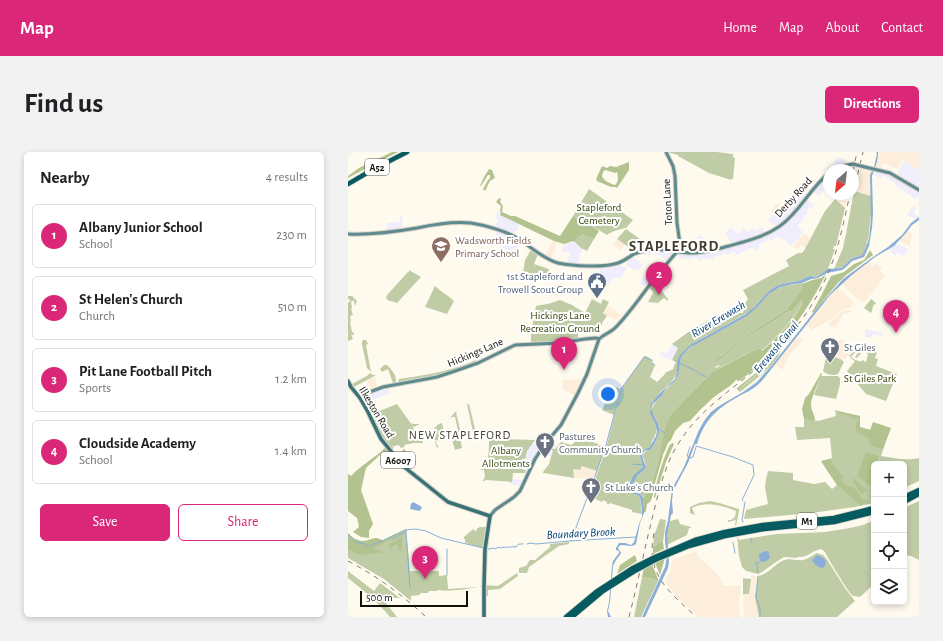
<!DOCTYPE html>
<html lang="en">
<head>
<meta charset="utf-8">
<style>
	:root { --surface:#fff; --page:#f2f2f2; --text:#202124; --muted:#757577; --line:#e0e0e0; --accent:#db2777 }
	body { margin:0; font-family:"Alegreya Sans",sans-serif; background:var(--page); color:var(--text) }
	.controls { position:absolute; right:12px; bottom:12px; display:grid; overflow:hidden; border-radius:6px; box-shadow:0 2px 6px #0003 }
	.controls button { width:36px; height:36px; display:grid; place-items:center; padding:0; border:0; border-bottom:1px solid var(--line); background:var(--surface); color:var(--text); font:20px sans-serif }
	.compass { position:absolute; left:475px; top:12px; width:36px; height:36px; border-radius:50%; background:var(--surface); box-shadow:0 2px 6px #0003; rotate:208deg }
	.scale { position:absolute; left:12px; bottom:10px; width:108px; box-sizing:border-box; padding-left:4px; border:2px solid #120f09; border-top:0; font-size:11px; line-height:14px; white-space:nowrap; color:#120f09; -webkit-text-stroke:3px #fff; paint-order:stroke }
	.you { position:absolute; left:260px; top:242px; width:14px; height:14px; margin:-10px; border:3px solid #fff; border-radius:50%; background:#1a73e8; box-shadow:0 0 0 6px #1a73e833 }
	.badge { display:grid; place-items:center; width:26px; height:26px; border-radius:50%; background:var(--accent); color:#fff; font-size:13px; font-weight:700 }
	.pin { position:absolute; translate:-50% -33px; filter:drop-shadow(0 1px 2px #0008) }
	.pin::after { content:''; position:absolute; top:21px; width:14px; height:12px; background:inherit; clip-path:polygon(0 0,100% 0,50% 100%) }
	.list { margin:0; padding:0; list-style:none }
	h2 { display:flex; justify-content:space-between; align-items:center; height:52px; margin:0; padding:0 16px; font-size:17px }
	h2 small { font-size:13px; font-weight:400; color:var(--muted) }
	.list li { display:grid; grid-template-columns:26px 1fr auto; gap:12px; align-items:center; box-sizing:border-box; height:64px; margin:0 8px 8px; padding:0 8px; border:1px solid var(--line); border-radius:6px }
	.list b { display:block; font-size:15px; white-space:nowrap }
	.list p { margin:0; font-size:13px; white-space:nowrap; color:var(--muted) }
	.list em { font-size:13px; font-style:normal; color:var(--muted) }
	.actions { display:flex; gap:8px; padding:12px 16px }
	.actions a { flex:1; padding:9px 0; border:1px solid var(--accent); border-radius:6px; text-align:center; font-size:14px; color:var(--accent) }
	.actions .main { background:var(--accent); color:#fff }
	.icon { flex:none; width:22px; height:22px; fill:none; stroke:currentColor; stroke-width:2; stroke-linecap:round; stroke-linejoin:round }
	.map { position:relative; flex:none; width:571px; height:465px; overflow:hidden; border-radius:6px }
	header { display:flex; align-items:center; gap:24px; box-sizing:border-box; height:56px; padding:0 20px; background:var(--accent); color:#fff }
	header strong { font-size:19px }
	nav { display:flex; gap:22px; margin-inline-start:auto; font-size:14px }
	.intro { display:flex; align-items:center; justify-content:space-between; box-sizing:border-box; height:96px; padding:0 24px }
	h1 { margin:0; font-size:28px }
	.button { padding:10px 18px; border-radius:6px; background:var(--accent); color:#fff; font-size:14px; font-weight:700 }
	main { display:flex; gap:24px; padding:0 24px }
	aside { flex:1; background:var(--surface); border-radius:6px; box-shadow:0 2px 6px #0003 }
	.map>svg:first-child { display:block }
</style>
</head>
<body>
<header>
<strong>Map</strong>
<nav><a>Home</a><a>Map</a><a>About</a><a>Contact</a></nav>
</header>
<div class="intro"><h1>Find us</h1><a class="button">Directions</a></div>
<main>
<aside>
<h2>Nearby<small>4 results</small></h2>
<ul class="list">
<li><span class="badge">1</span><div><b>Albany Junior School</b><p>School</p></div><em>230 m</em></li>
<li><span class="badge">2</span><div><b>St Helen's Church</b><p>Church</p></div><em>510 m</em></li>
<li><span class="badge">3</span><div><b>Pit Lane Football Pitch</b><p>Sports</p></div><em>1.2 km</em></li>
<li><span class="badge">4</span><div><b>Cloudside Academy</b><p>School</p></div><em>1.4 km</em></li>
</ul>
<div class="actions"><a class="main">Save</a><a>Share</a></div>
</aside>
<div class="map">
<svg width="571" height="465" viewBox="0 0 571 465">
	<rect width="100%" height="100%" fill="#fffaee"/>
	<g fill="#f0eefc">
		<polygon points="488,5 499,9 484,18 481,18 481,20 478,18 481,14 485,15"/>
		<polygon points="556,9 571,18 571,36 550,24 549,22"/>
		<polygon points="527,18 543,23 551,28 571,40 571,45 569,44 567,47 547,33 547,31 535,23 533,27 525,22"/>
		<polygon points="472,31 475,33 474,35 476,38 471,44 465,39"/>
		<polygon points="453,41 458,45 451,55 434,71 429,75 420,68 426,61 429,64 435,56 439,54 442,57 445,54 446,54 448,51 447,50 450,46 451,46"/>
		<polygon points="459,47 466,53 464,56 462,55 458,60 459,61 459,63 457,62 455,65 457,66 449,74 455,80 449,89 443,94 433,85 432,86 429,84 423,89 422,87 417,89 417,90 411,93 412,96 407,99 405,95 388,103 386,100 379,103 377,101 370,105 369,103 366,105 367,107 365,108 365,106 362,108 361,106 358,107 356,106 351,109 348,105 345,107 344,105 342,108 340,108 336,106 335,108 328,103 331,100 344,101 396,92 406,88 427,78"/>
		<polygon points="565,54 568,56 565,60 571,65 567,67 559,63"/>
		<polygon points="150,59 153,60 152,63 171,72 169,79 167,79 165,82 147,75 150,67 147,66"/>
		<polygon points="52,64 55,64 54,69 54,77 39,79 38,76 40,76 39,71 51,70 51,68 52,68"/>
		<polygon points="383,75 390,82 395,76 399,80 405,76 407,79 414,75 418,80 403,87 384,92 377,81"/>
		<polygon points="149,79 162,84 173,90 168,102 145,91"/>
		<polygon points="351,83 362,92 362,91 367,94 367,97 358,99 357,94 349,85"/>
		<polygon points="292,87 300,91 304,88 310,91 307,96 292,99 288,92"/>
		<polygon points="225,89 235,97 231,104 232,106 231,112 219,111 222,101 214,99 216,93"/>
		<polygon points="548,92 561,97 556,104 550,101 547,104 540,97"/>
		<polygon points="310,98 325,100 326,102 319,109 314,105 305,101 301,105 300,104 301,102 301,100"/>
		<polygon points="285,105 295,112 290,119 278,114 279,112 278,109"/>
		<polygon points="272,112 273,114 279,116 272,126 265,126 262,131 259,133 251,124 252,115"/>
		<polygon points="296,124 304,128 298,135 291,131"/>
		<polygon points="517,177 535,181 534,184 525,182 524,186 517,185"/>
		<polygon points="324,192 330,196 324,208 312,204 313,199 319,202"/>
		<polygon points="36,236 40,236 42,241 17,251 16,247 18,243"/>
		<polygon points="185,291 193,296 187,304 179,319 175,318 179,299"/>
		<polygon points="196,296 205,298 203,304 192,302"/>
		<polygon points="164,327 175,328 172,334 161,332 162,329 164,330"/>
	</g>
	<g fill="#fdeedb">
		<polygon points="530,0 571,0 571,18 556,9 557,8 555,7 550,17 546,15 545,16 540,13 534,12 533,17 528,16 530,3"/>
		<polygon points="513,15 524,18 522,25 523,44 506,39"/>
		<polygon points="486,42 500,42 497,56 487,47 488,45"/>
		<polygon points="429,51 435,56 429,64 423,59"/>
		<polygon points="559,79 564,82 562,94 555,91 552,88"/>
		<polygon points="456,81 462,86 458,96 453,93 449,98 445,95"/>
		<polygon points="269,87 277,92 273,98 265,94"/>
		<polygon points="205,89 209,90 203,107 197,103"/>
		<polygon points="521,110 526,115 528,111 531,113 534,116 532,119 537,124 516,151 506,144 494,132"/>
		<polygon points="490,136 505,150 503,156 499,156 495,157 480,169 469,175 464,178 459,173 482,143"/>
		<polygon points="259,154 267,158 267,159 269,161 275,164 275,165 272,164 268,168 265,166 264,167 255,161"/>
		<polygon points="498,158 503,158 503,160 495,162 488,176 480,172 493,160"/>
		<polygon points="450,184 455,188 439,206 435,218 427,213"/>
		<polygon points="493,187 507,194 507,195 497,208 480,200 486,189 490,191"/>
		<polygon points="26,224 30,235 22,238 18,228"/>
		<polygon points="235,227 227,244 215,237 215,228"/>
		<polygon points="234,314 249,319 244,333 237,331 238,326 237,325 236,326 226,326 225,317 229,317"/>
		<polygon points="349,399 349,403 372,425 375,434 393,433 391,447 391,456 392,465 350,465 327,443 317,430 322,419 324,408"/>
		<polygon points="403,423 410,424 407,445 411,465 396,465 395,442 401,442 403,428"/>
	</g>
	<g fill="#bfcca6">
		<polygon points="319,0 369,0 385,2 385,5 387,6 385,27 383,27 383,28 361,21 330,4 330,3"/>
		<path d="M 241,37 L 285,68 L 278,76 C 274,76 262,80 259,83 L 239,71 L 225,64 Z"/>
		<polygon points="506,39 523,44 523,62 520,90 518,89 518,90 520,91 514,103 503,107 495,115 486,117 495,96 496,96 495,95 498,82"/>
		<path d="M 487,47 L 497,56 L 488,94 L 486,94 L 485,97 L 487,97 L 480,117 L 475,121 L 469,125 L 462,124 L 451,129 L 435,132 L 429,134 L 422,138 L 401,160 L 376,174 L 373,176 C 363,181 339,193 333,203 C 331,205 330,209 330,212 L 324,208 L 330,196 L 324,192 L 339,181 L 371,162 L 376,161 L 395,161 L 396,153 L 400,147 L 395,138 L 441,114 L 438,108 L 450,101 L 454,101 L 457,97 L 477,59 Z"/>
		<polygon points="278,77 292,87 288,92 286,91 282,96 269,87"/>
		<polygon points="235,82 246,87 239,99 233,96 227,90 230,85"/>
		<polygon points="183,98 190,102 186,112 201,117 199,124 177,123 175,121 177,108"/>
		<polygon points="61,118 73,125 49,151 43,149 41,149 38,146 39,143 60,120 61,120"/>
		<path d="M 454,131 L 456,137 L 439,157 L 429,164 L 397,184 L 375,203 L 367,209 L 367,210 L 375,206 L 379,202 L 397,186 L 428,168 L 439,160 L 444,159 L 453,149 L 455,150 C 446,168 428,186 413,199 L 410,196 L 373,215 L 371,213 L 367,215 L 368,216 L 371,214 L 373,215 L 359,225 L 324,261 L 302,338 L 295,346 L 292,342 L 287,340 L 284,330 L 289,324 L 298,316 C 296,304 290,302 304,296 L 308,287 L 311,277 L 308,268 L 304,261 L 304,257 L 305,254 L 319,236 L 326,230 L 331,220 L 332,209 L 336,201 L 346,193 L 399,164 L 424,139 L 435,134 Z"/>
		<path d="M 303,133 C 312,134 315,141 320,147 L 320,149 L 316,146 L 310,151 L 300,150 L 305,141 L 304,139 L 301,136 Z"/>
		<polygon points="87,134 93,139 100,144 106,149 99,162 77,155"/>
		<polygon points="0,144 4,144 9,149 7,154 6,149 3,149 4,156 3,157 5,163 2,164 3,169 2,170 4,180 5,180 6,183 3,183 5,187 0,189 0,151 2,149 1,147 0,147"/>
		<polygon points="244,147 253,152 255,147 261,150 255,161 259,164 254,171 254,173 230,179 230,187 216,190 183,190 183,181 188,154 192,153 200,152 212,148 224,153 237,161"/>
		<polygon points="523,147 528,151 527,153 526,152 523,161 516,156"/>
		<polygon points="15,188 18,188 20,192 18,193 23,220 19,216 14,192 14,190"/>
		<polygon points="515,194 529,200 527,206 530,207 528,214 549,222 538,249 518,242 499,219 507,209 502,206 503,205 501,204 510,195 511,198 510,197 503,205 507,208 508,208 513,210 514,208 518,210 520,202 515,199 509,206 507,205 513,197 511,195"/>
		<path d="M 297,204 L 305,208 L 304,211 L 307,213 L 302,225 L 309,230 L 317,222 L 318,220 L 319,220 L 325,217 L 327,211 L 330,212 C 331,228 316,235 308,245 C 304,250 303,255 302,260 C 308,273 312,276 304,289 C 303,292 304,293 302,295 C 298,298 293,297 292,302 C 292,306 294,311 295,315 L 281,330 L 285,342 L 290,343 L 292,345 L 294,362 L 284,360 L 284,358 L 262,351 L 261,352 L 259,352 L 259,350 L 255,348 L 254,350 L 241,344 L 258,297 L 273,237 Z"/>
		<path d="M 429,205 C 417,219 408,228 393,239 L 392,236 L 400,230 Z"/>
		<path d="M 484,205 C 488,205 494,207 496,210 L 490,222 C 485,224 479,223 475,219 L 478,206 L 482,208 Z"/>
		<path d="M 128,208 L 127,211 L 89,224 L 52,231 L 50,230 L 51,227 C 77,223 104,219 128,208 Z"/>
		<path d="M 36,213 L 39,213 C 44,218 49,224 48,231 L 45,231 L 40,217 L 34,220 L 32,217 Z"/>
		<polygon points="22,221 24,222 24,223 28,223 6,235 4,232 19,224"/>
		<polygon points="473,224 490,224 492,226 492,232 488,247 466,243"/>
		<polygon points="265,234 272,237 266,263 254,258"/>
		<polygon points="24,249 29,260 49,252 64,273 64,272 63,271 66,272 72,272 66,275 64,274 71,286 75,290 75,291 66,291 56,293 57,295 56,295 53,296 51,293 43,295 45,295 46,296 43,298 43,295 41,295 33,283 17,251"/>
		<polygon points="119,252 121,252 127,277 136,277 111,283 107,265 104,265 101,267 109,258 108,260 113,282 125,280"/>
		<path d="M 487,258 L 512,264 L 512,275 L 540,283 L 533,304 C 546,306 558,309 571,306 L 571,329 L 556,336 L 556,312 L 526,312 L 526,351 L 507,355 L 463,361 L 396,367 L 398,358 L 420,352 L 417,335 L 418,327 L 420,319 L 445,321 L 445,328 L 466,332 L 477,330 L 484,337 L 489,333 L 473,309 L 484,306 L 482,286 L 449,288 L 447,275 L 456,275 L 456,267 L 470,269 L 488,264 Z"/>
		<path d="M 94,271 L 97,284 L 99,283 L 100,288 L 102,288 L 100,288 L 98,285 L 92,286 L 91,288 L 88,289 L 89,293 L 90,293 L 90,295 L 89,296 L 87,289 L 90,288 L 87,288 C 86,282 84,276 89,274 L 89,273 Z"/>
		<polygon points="228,285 257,294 249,319 234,314 232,318 225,317 226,326 195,321 195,320 201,312 205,298 196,296 197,295 207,297 213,290 223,293 226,291"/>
		<polygon points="112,286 114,296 107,298 104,288"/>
		<path d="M 149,287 L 187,288 L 179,299 L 175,318 L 178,318 L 177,321 L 165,321 L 164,330 L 138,328 L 137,329 L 135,329 L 137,324 L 136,318 L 127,318 C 130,318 134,318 136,316 C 141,312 141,294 141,288 Z"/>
		<polygon points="57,297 59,305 63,311 68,309 68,311 66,311 61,316 57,314 45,299 47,299 47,301 49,304 51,303 51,306 52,305 51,301 52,301 53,307 55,307 54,298"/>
		<path d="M 362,349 L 371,351 L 391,357 L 391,359 L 388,374 L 387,373 L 388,368 L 380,370 L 380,368 L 383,368 L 387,365 L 388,359 C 373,353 359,349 344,356 L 347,363 L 342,361 L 342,355 L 351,351 Z"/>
		<polygon points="571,349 571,408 563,404 556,403 556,356"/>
		<polygon points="136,363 139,365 140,367 134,434 133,435 132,434 134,434 135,396 117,391 117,387 116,387 116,385 125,377 127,379 129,378 129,376 131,376 131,375 138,375 139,367"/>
		<polygon points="312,367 318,368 315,390 312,390 305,395 306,384"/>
		<polygon points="330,367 332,372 343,375 343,376 341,376 339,383 319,393 319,384 322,369"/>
		<path d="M 526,368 L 526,432 L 512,445 C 511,445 506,444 505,444 C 500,440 481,408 477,400 L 473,397 C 462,399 461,406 449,405 L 449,406 L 436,405 L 428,410 L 414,420 L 410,422 L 398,419 L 394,415 L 391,404 L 389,384 L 391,388 L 429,382 L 477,380 L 502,376 L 515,373 Z"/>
		<path d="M 58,378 L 62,419 L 91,419 L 91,424 L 99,423 L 100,437 L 130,435 C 119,437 101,440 90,438 L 89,439 L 81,439 L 80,441 L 73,441 L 71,443 L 63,444 L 63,449 L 36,427 L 0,406 L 0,383 L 5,388 L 28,392 L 47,382 Z"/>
		<polygon points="221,390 221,392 211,394 181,415 179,421 171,421 171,416 178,414 182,408 187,408 202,395 202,392"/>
		<path d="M 469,401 L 475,403 L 478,406 L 497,436 L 507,449 L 489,465 L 411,465 L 407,445 L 410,424 C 419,423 425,414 434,409 C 441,405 448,409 455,408 C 460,407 465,403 469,401 Z"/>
		<path d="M 0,419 L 26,439 L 32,431 L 52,446 L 33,445 L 49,465 L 42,465 C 30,450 15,438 0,426 Z"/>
		<polygon points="169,421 170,424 152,437 140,438 140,444 137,443 137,433 150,434"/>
		<polygon points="294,425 305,427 310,429 293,465 286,465"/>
		<polygon points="395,426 403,427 401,442 395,442"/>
	</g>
	<g fill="#b3c390" fill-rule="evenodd">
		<polygon points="44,0 50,0 11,20 0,26 0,24 11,16"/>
		<path d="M 281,10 L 281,18 L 269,36 L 267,35 L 263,35 L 249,29 L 248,27 L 254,14 L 259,16 L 262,14 L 268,15 ZM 257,18 L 267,21 L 269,20 C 270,25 271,30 267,33 C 261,31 256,29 254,24 L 255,20 Z"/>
		<polygon points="141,17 144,18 147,26 142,29 137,39 135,37 140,28 142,26 142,23 140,23 133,34 132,34 136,25"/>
		<polygon points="151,46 153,47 152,50 155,54 154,60 163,64 167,64 212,84 225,64 239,71 251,79 246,87 235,82 230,85 227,90 225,89 216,92 206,89 152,63 153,60 152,59 153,54 148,50"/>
		<polygon points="522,98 525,103 497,124 489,132 465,161 464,160 473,144 483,124 496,120 506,112 516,108 518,105"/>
		<path d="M 478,122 C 457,164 431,198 394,227 L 391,229 L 388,228 L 382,234 L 366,245 L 352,258 L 342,269 L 335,271 L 327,279 L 323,288 L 320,291 L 315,303 L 307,331 L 304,346 L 302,350 L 299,352 L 298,359 L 296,361 L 295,346 L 302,338 L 310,310 L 318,273 L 324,261 L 359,225 L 368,218 L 410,196 L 414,199 C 428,186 447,168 455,150 L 453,149 L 444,159 L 439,160 L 428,168 L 397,186 L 379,202 L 375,206 L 367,210 L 366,209 L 375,203 L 397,184 L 429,164 L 439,157 L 455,137 L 454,132 L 464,128 L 473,126 Z"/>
		<path d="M 433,199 C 427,212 406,232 393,239 L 392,240 L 389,237 L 389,236 L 423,209 ZM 426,208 C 417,220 406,232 393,239 L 392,236 Z"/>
		<path d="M 473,221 L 474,222 L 473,224 C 471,229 462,249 463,253 C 463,258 467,263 467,269 L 456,267 L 454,257 L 457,246 L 461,242 Z"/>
		<path d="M 491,260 L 512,264 L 512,275 L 522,278 L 525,270 L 543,276 L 535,297 L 523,294 L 520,286 C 514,282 507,283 508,275 C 508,270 507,272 511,269 L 510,267 L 505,267 C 502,264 496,262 492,262 Z"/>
		<path d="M 324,291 L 326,292 L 318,310 L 307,346 L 306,346 C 308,328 314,311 321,294 Z"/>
		<path d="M 38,295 L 50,313 L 49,313 L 43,308 L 43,305 L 42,304 L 35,303 L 32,303 L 18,316 L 13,338 L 25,372 L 21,379 L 21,386 L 13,385 L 5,380 L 11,375 L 9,366 L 0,359 L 0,322 L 3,324 C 13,313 27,306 38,295 Z"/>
		<polygon points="518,300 531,304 528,312 526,312 526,321 523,333 518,331 509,323"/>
		<polygon points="483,307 485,313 495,325 493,327 496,332 505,335 508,338 514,346 522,351 518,351 512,354 506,348 489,333 473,309"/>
		<polygon points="506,326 515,335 520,338 513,342 505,329 505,328"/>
		<path d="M 57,378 L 59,378 L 42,388 L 26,396 L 26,397 L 37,400 L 15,403 L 10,402 L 0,398 L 0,381 C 3,384 6,387 10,388 C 21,392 26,381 35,389 Z"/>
		<polygon points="53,385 54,386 54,397 52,400 50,394 48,392 41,397 41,392"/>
		<polygon points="312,390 315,390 316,397 305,402 305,395"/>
		<polygon points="287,403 289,409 269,422 272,413"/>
		<polygon points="317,406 312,423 307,411"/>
		<polygon points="304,412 310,427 310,429 305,427 294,425 296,416"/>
	</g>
	<g fill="#89aed7">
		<path d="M 528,0 L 530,0 L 530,3 L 529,10 L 524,24 L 525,61 L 524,76 L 521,94 L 516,105 L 504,109 L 497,116 L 494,118 L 479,121 L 470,126 L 463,127 L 454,131 L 445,132 L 432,135 L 422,141 L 408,156 L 399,164 L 343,195 C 326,208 336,213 328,227 C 326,231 322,233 319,235 C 316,239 314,244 310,247 C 308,250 305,251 304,254 C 302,263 311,269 311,277 C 311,281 306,294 303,297 C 300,299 297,297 295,301 C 293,306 297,311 298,316 L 289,324 L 284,332 L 287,340 L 292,342 L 295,346 L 296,357 L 296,361 L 292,371 L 288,392 L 284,394 L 274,393 L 271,394 L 270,396 L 273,401 L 272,403 L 268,408 L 265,414 L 262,450 L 260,459 L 263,465 L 260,465 L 259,459 L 261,450 L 264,414 L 265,409 L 271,401 L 271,399 L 268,398 L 268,396 L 271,391 L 277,391 L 283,393 L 286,390 L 291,372 L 294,365 L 294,357 L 292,345 L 290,343 L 285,342 L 281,332 L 286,323 L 295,315 L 292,304 L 294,299 L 302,295 L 303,293 L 308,284 L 309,279 L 307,271 L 302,261 L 303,253 L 308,245 L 327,227 L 329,220 L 329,210 L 332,203 L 339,196 L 344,192 L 398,162 L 406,155 L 422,138 L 429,134 L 435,132 L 451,129 L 462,124 L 469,125 L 480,117 L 493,116 L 495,115 L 503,107 L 514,103 L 519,93 L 521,87 L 523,66 L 522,23 L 526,15 L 529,2 Z"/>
		<path d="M 571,65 L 571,68 L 564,73 L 557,82 L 546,94 L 527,105 L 504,123 L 482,143 L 417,225 C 413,230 409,234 404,237 C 400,240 396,241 393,243 C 370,256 357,266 349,292 L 347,292 L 340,311 L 325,339 L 324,349 L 325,361 L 323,363 L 319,384 L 321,410 L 320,416 L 297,465 L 294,465 L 317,415 L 319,405 L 317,389 L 317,380 L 320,368 L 324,337 L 336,315 L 350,280 L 356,269 L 363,260 L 371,254 L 395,240 L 409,230 L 424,213 L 470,155 L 495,127 L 525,105 L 540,95 L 554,83 L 563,71 Z"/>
		<polygon points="65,350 74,355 72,359 62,357 63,352"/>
		<polygon points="418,399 420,399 422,406 418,409 414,410 412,408 411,402"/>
		<path d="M 469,403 L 475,406 L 478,409 L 477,414 L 475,416 C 470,416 466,412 464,408 Z"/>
	</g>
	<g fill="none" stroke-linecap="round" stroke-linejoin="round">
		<g stroke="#89aed7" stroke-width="1">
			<polyline points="304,211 307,213"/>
			<polyline points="331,211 350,220"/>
			<polyline points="351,221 358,225"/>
			<polyline points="310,277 317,281"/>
			<polyline points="348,294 385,305 405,313 406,323 394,348 395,349"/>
			<polyline points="341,305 339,304 342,295"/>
			<polyline points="342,306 345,305 348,295"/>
			<polyline points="283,312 296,313"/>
			<polyline points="240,344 258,293 273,237 296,205 298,205 303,208"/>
			<polyline points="395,370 394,368 397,350"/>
			<polyline points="58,379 62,435"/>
			<polyline points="0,382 7,390 17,392 20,394 34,389 57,378 68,377 78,379 93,386 135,396"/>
			<polyline points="403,386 404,391"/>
			<polyline points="44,388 57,380"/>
			<polyline points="223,389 239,346"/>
			<polyline points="385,390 387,401"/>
			<polyline points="179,392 182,391 188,392 221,389 288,385"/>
			<path d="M 139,397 L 142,397 L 144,396 L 148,397 L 150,395 L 153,396 L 155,395 C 160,396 164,394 168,395 L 171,392 L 175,392"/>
			<polyline points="408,410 409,413"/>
			<polyline points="410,411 413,409"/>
			<polyline points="409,415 410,421"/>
			<polyline points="99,423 99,397"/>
			<polyline points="410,425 408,446 412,456 412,465"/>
		</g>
		<g stroke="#d9d4c9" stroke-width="5">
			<g id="secondary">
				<polyline points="517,15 542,21 571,38"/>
				<polyline points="486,18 494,14 505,12"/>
				<path d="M 0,82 C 23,83 46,80 69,76 C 87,72 105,69 123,71 C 136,73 158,79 169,86 C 182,94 195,107 210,111 C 225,114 256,116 270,111 C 276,109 281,105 286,102 C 291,100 296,99 301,98 C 315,96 329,101 343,101 C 356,101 369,97 381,94 C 399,89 416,85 432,74 C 452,60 462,36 481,21"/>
				<polyline points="12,246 19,241 35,235 89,225 110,218 130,211 167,193 211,191 237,187 248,186 251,187"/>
				<path d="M 142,364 L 147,358 L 166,345 L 172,339 L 187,307 L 196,293 L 213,273 L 230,241 L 239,222 L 251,187 C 256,182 262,181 267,176 C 282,161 294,142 308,125 C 315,115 325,105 332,96 L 332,92 L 329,71 L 327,24 L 325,14 L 318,0"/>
			</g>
		</g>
		<g stroke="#d9d4c9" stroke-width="5.5">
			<polyline id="primary" points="0,229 3,235 12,246 20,260 30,281 33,287 55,314 100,350 142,364 137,397 136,435 136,465"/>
		</g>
		<g stroke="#d9d4c9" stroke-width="6">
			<g id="highway">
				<polyline points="0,32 24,18 59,0"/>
				<polyline points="556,345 571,338"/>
				<polyline points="556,350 571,342"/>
				<polyline points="307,405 347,388 377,380 415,373 486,366 526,356"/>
				<polyline points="307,408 341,394 377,384 416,377 486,370 526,360"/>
				<polyline points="218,465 248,440 285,416"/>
				<polyline points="224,465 255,439 285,420"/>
			</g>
		</g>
		<use href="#secondary" stroke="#5f8b8f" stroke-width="3"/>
		<use href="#primary" stroke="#387176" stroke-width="3.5"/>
		<use href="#highway" stroke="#055b60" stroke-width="4.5"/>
		<g stroke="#7f7b72" stroke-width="1" stroke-dasharray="5 5" stroke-linecap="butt">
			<polyline points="505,19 509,0"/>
			<polyline points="505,42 515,0"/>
			<path d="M 306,381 C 297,423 321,439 348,465"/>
			<path d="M 0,409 C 29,424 54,443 78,465"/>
			<path d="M 281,465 C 290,430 297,394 306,359 C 312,334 318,310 332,289 C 352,258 382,239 409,216 C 439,191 465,157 480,121 C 491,96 496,68 502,42"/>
		</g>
		<g stroke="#d9d4c9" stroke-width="5" stroke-linecap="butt">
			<polyline id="secondary-bridge" points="505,12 517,15"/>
		</g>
		<g stroke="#d9d4c9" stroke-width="6" stroke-linecap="butt">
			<g id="highway-bridge">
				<polyline points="285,416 307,405"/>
				<polyline points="285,420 307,408"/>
			</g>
		</g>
		<use href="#secondary-bridge" stroke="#5f8b8f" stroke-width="3"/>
		<use href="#highway-bridge" stroke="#055b60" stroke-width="4.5"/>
	</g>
	<defs>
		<g id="school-pin" transform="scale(1)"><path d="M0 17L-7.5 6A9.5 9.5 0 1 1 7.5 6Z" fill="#8d6e63" stroke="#fff"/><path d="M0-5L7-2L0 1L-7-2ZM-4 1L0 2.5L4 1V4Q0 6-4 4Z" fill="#fff"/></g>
		<g id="civic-pin" transform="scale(1)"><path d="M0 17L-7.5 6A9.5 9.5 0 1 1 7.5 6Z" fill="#5c6f8a" stroke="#fff"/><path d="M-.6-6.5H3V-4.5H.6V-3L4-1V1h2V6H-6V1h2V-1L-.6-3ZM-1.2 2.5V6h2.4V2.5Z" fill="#fff"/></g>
		<g id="church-pin" transform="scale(1)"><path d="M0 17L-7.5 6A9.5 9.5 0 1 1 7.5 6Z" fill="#6b7280" stroke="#fff"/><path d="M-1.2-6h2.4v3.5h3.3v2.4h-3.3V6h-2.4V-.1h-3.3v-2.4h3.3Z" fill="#fff"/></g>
	</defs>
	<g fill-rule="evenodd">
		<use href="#school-pin" x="93" y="94"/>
		<use href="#civic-pin" x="249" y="130"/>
		<use href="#church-pin" x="482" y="195"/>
		<use href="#church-pin" x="197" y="290"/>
		<use href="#church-pin" x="243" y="335"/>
	</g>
	<g text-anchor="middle" stroke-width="4" stroke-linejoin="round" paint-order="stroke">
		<g fill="#fff" stroke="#595753" stroke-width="1">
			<rect x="17" y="7" width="24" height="16" rx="3"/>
			<rect x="33" y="300" width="34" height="16" rx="3"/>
			<rect x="449" y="361" width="20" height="16" rx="3"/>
		</g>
		<g font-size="10" font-weight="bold" fill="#120f09">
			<text x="29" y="19">A52</text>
			<text x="50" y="312">A6007</text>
			<text x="459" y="373">M1</text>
		</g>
		<g font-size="11" fill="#120f09" stroke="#fff">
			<text transform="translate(445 45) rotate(-48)" y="4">Derby Road</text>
			<text transform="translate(319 50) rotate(-93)" y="4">Toton Lane</text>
			<text transform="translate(127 200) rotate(-23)" y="4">Hickings Lane</text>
			<text transform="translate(29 260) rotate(59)" y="4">Ilkeston Road</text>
		</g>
		<g font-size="11" fill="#354309" stroke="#fff">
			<text x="251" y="59">Stapleford<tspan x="251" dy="13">Cemetery</tspan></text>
			<text x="212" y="167">Hickings Lane<tspan x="212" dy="13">Recreation Ground</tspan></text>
			<text x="522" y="230">St Giles Park</text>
			<text x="158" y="302">Albany<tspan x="158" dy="13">Allotments</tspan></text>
		</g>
		<g font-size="11" fill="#785e54" stroke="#fff" text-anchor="start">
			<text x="107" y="92">Wadsworth Fields<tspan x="107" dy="13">Primary School</tspan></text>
		</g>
		<g font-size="11" fill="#4e5e75" stroke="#fff" text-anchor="end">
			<text x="235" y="128">1st Stapleford and<tspan x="235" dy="13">Trowell Scout Group</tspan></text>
		</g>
		<g font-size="11" fill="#5b616d" stroke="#fff" text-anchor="start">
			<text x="496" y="199">St Giles</text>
			<text x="211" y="288">Pastures<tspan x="211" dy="13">Community Church</tspan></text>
			<text x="257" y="339">St Luke's Church</text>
		</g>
		<g font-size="12" font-style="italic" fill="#033f70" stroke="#fff">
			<text transform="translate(370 167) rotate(-31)" y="4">River Erewash</text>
			<text transform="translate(428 195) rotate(-50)" y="4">Erewash Canal</text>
			<text transform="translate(233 381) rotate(-3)" y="4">Boundary Brook</text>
		</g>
		<g font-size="12" letter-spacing="1" fill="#433c2d" stroke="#fff">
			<text x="112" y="287">NEW STAPLEFORD</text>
		</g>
		<g font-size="15" font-weight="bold" letter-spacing="1" fill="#433c2d" stroke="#fff">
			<text x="326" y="99">STAPLEFORD</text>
		</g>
	</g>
</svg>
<div class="controls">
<button>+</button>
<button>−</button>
<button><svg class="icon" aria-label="locate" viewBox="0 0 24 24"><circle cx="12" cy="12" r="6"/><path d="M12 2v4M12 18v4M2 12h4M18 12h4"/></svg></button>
<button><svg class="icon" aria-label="layers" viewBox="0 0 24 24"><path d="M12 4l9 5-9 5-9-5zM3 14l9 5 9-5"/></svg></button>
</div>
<svg class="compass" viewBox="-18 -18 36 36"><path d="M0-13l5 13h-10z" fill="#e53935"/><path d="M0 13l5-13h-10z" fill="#757577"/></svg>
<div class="scale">500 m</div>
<div class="you"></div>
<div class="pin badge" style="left:216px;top:218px">1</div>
<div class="pin badge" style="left:311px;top:143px">2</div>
<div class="pin badge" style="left:77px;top:427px">3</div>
<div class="pin badge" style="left:548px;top:181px">4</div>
</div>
</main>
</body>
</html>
